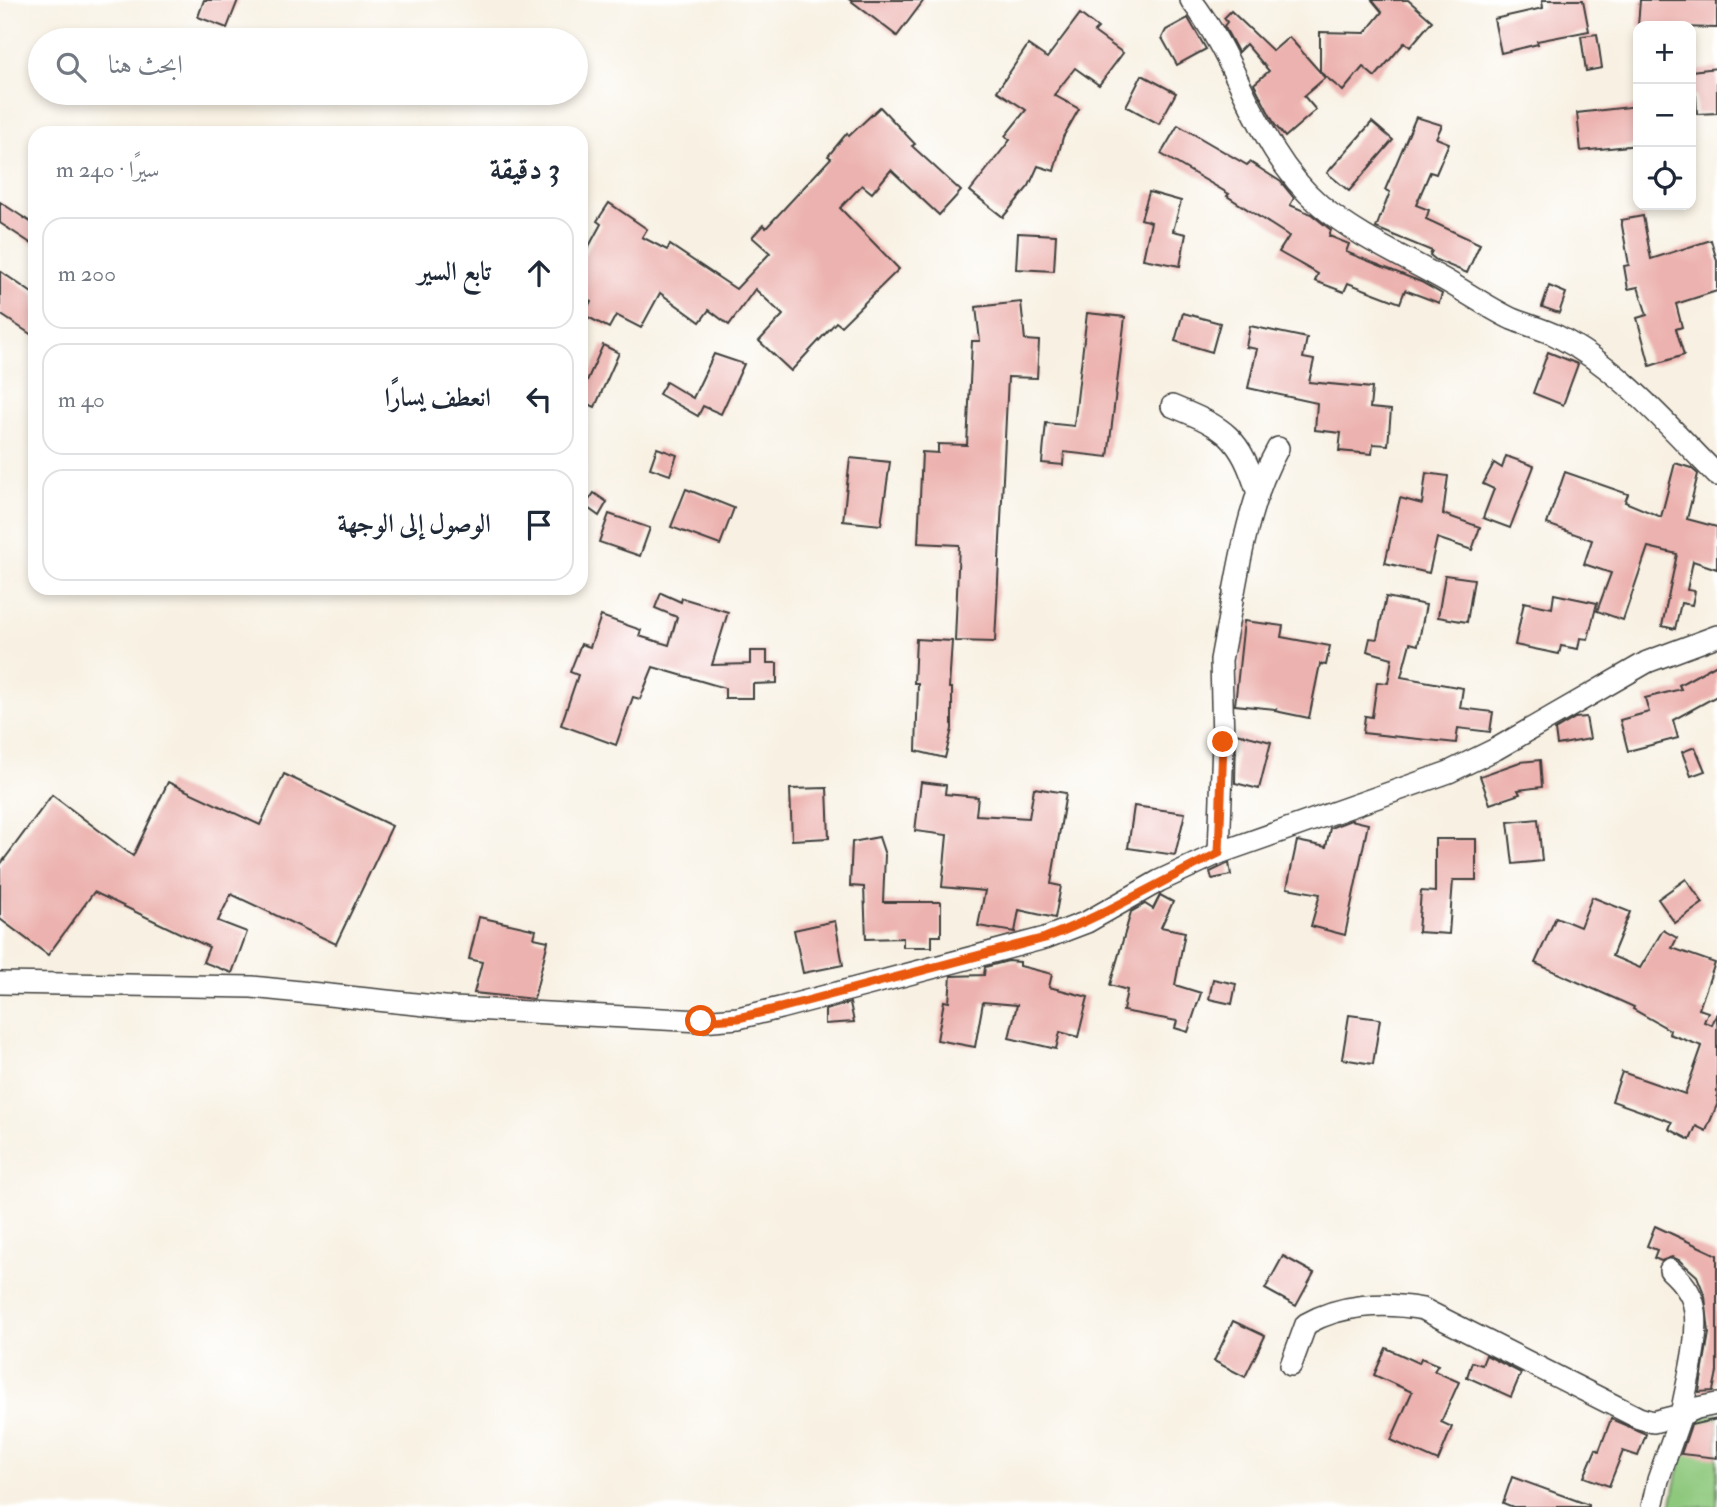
<!DOCTYPE html>
<html lang="ar">
<head>
<meta charset="utf-8">
<style>
	:root { --surface:#fff; --page:#f2f2f3; --text:#1f2937; --muted:#747a83; --line:#e0e1e3 }
	body { margin:0; font-family:"IM FELL Double Pica",Amiri,serif; background:var(--page); color:var(--text); direction:rtl }
	.controls { position:absolute; right:21px; top:21px; display:grid; overflow:hidden; border-radius:14px; box-shadow:0 4px 10px #0003 }
	.controls button { width:63px; height:63px; display:grid; place-items:center; padding:0; border:0; border-bottom:2px solid var(--line); background:var(--surface); color:var(--text); font:35px sans-serif }
	.stop { position:absolute; width:21px; height:21px; margin:-16px; border:5px solid #ea580c; border-radius:50%; background:#fff }
	.stop.end { background:#ea580c; border-color:#fff; box-shadow:0 2px 7px #0008 }
	.list { margin:0; padding:0; list-style:none }
	h2 { display:flex; justify-content:space-between; align-items:center; height:91px; margin:0; padding:0 28px; font-size:30px }
	h2 small { font-size:23px; font-weight:400; color:var(--muted) }
	.list li { display:grid; grid-template-columns:46px 1fr auto; gap:21px; align-items:center; box-sizing:border-box; height:112px; margin:0 14px 14px; padding:0 14px; border:2px solid var(--line); border-radius:21px }
	.list b { display:block; font-size:26px; white-space:nowrap }
	.list em { font-size:23px; font-style:normal; color:var(--muted) }
	.icon { flex:none; width:38px; height:38px; fill:none; stroke:currentColor; stroke-width:2; stroke-linecap:round; stroke-linejoin:round }
	.map { position:relative; flex:none; width:1717px; height:1507px; overflow:hidden; direction:ltr }
	.search { position:absolute; background:var(--surface); box-shadow:0 4px 10px #0003; left:28px; top:28px; width:560px; height:77px; display:flex; align-items:center; gap:18px; box-sizing:border-box; padding:0 24px; border-radius:38px; color:var(--muted); font-size:26px }
	.panel { position:absolute; background:var(--surface); box-shadow:0 4px 10px #0003; left:28px; top:126px; width:560px; height:469px; border-radius:21px; direction:rtl }
	.map>svg:first-child { display:block }
</style>
</head>
<body>
<div class="map">
<svg width="1717" height="1507" viewBox="0 0 1717 1507">
	<rect width="100%" height="100%" fill="#fff"/>
	<filter id="ink" filterUnits="userSpaceOnUse"><feTurbulence type="fractalNoise" baseFrequency=".0143" numOctaves="2"/><feDisplacementMap in="SourceGraphic" scale="14" xChannelSelector="R" yChannelSelector="G"/><feConvolveMatrix kernelMatrix="1 2 1 2 8 2 1 2 1" color-interpolation-filters="sRGB"/></filter>
	<filter id="wash" filterUnits="userSpaceOnUse"><feTurbulence type="fractalNoise" baseFrequency=".00686" numOctaves="4" result="noise"/><feDisplacementMap in="SourceGraphic" scale="28" xChannelSelector="R" yChannelSelector="G"/><feGaussianBlur stdDeviation="1.57" result="paint"/><feColorMatrix in="noise" values="0 0 0 0 0 0 0 0 0 0 0 0 0 0 0 0 0 1.4 0 .05"/><feComposite in="paint" operator="in"/></filter>
	<g filter="url(#wash)">
		<rect width="100%" height="100%" fill="#f8f1e3"/>
		<polygon fill="#8ec87d" stroke="#55724c" stroke-width="2" points="1717,1414 1717,1507 1671,1507 1689,1418"/>
		<g id="blocks">
			<g fill="#ecb2af">
				<polygon points="204,0 238,0 227,28 198,17"/>
				<polygon points="850,0 924,0 897,36"/>
				<polygon points="1372,0 1408,0 1432,21 1410,47 1405,42 1375,77 1363,67 1343,91 1320,72 1325,78 1304,96 1316,110 1285,137 1275,125 1254,84 1269,71 1246,44 1238,52 1224,26 1227,22 1224,18 1231,11 1273,51 1289,37 1320,72 1320,32 1365,33 1382,12"/>
				<polygon points="1542,0 1583,0 1589,31 1537,41 1538,44 1501,53 1494,19 1543,8"/>
				<polygon points="1640,0 1717,0 1717,28 1638,26"/>
				<polygon points="1080,14 1098,28 1094,32 1123,53 1099,85 1075,68 1054,95 1079,109 1063,137 1054,171 1038,166 1029,186 1003,217 970,191 1010,140 1005,136 1026,110 997,91 1028,45 1047,58"/>
				<polygon points="1188,18 1206,49 1177,65 1162,38 1166,30"/>
				<polygon points="1597,34 1602,68 1586,71 1581,36"/>
				<polygon points="1717,68 1717,113 1697,114 1696,96 1691,97 1691,71"/>
				<polygon points="1142,75 1176,93 1159,124 1126,106"/>
				<polygon points="1638,106 1638,145 1581,151 1577,113"/>
				<polygon points="880,107 915,144 912,146 961,191 939,215 891,170 872,193 862,185 840,208 899,269 841,326 836,322 791,371 759,341 783,315 755,289 729,325 709,310 700,322 660,293 641,328 616,315 609,328 584,315 591,301 581,296 581,261 601,224 597,221 609,203 647,229 642,237 667,250 670,245 736,289 770,253 752,237 763,225 766,228 831,158 828,156 847,133 849,136"/>
				<polygon points="1416,117 1442,125 1436,138 1449,143 1436,174 1430,172 1416,205 1429,210 1426,219 1480,244 1467,273 1436,260 1430,255 1432,251 1376,228 1390,192 1385,190"/>
				<polygon points="1372,122 1393,140 1349,191 1327,173"/>
				<polygon points="1178,125 1247,165 1250,162 1281,182 1294,198 1290,205 1311,214 1331,230 1329,236 1349,244 1346,252 1421,282 1442,294 1439,303 1405,290 1400,303 1348,283 1344,292 1315,281 1318,274 1279,252 1289,236 1227,196 1229,194 1161,154"/>
				<polygon points="1149,192 1181,201 1173,231 1186,234 1180,266 1143,259 1151,222 1141,219"/>
				<polygon points="0,202 35,225 35,246 0,223"/>
				<polygon points="1643,216 1651,259 1711,240 1717,261 1717,291 1676,304 1682,327 1676,329 1684,355 1650,366 1637,318 1647,315 1638,287 1628,289 1624,266 1629,265 1621,220"/>
				<polygon points="1018,233 1056,235 1054,271 1016,269"/>
				<polygon points="0,271 35,295 35,337 0,314"/>
				<polygon points="1549,286 1566,293 1559,313 1542,307"/>
				<polygon points="1021,302 1025,340 1039,341 1037,378 1008,377 995,642 955,641 959,545 918,543 922,452 938,453 938,444 967,445 972,341 980,341 976,307"/>
				<polygon points="1087,313 1125,317 1108,457 1064,452 1063,465 1042,463 1046,423 1074,426"/>
				<polygon points="1183,313 1220,323 1212,352 1175,341"/>
				<polygon points="1250,326 1307,338 1303,358 1314,360 1309,382 1372,388 1370,408 1391,410 1388,445 1373,444 1372,454 1339,451 1341,433 1315,430 1317,403 1248,388 1257,349 1246,347"/>
				<polygon points="603,345 619,353 595,407 581,401 581,394"/>
				<polygon points="1548,352 1578,364 1563,405 1533,393"/>
				<polygon points="714,354 744,364 721,414 703,406 698,416 659,394 666,382 693,398"/>
				<polygon points="657,448 677,455 670,475 650,468"/>
				<polygon points="1506,456 1534,466 1510,528 1483,518 1494,489 1483,484 1494,463 1502,468"/>
				<polygon points="850,458 890,462 881,525 843,521"/>
				<polygon points="1675,463 1691,468 1698,474 1687,519 1717,527 1717,569 1693,561 1687,590 1695,591 1692,605 1681,603 1675,629 1662,626 1677,554 1648,547 1623,620 1597,611 1611,573 1584,564 1592,540 1547,524 1565,472 1628,494 1625,502 1661,517"/>
				<polygon points="1426,473 1448,476 1443,514 1480,527 1472,550 1437,538 1429,573 1385,563 1400,498 1422,504"/>
				<polygon points="686,489 734,508 720,545 671,527"/>
				<polygon points="594,493 607,502 599,516 585,506"/>
				<polygon points="609,514 650,528 640,556 599,542"/>
				<polygon points="1445,575 1474,579 1467,622 1438,617"/>
				<polygon points="661,593 681,602 682,598 728,612 712,665 750,664 750,651 767,651 767,663 777,663 777,683 753,684 753,698 725,698 725,688 653,667 640,699 633,697 616,745 561,725 578,675 570,672 581,644 590,647 601,616 641,630 639,636 669,645 677,617 655,608"/>
				<polygon points="1554,594 1597,603 1588,639 1580,638 1578,649 1561,646 1559,654 1515,645 1524,602 1552,608"/>
				<polygon points="1386,597 1426,605 1418,645 1410,643 1401,677 1463,688 1460,708 1493,712 1490,732 1458,728 1456,743 1363,733 1365,716 1372,717 1377,682 1388,683 1392,658 1367,651 1370,638 1377,639"/>
				<polygon points="1244,621 1283,626 1281,637 1330,646 1326,665 1320,664 1309,718 1275,711 1276,709 1235,705"/>
				<polygon points="916,639 952,641 949,688 952,688 952,729 945,758 916,751 918,683 914,683"/>
				<polygon points="1717,664 1717,696 1673,720 1678,738 1628,751 1620,720 1649,712 1645,698 1681,689 1679,685"/>
				<polygon points="1586,717 1590,739 1557,745 1555,730 1575,718"/>
				<polygon points="1236,733 1271,742 1259,789 1235,783"/>
				<polygon points="1695,747 1705,771 1691,776 1682,752"/>
				<polygon points="1540,760 1542,787 1518,790 1520,794 1490,804 1480,776 1520,762"/>
				<polygon points="284,774 392,826 336,944 231,894 218,921 247,932 232,973 203,962 209,947 94,892 48,955 0,919 0,865 52,795 133,856 168,782 260,825"/>
				<polygon points="921,782 946,785 945,794 978,797 976,815 1029,818 1034,788 1066,793 1051,884 1061,886 1055,918 1019,910 1015,932 978,926 985,891 942,887 947,835 915,831"/>
				<polygon points="827,788 829,838 792,840 790,789"/>
				<polygon points="1134,806 1185,813 1175,855 1128,848"/>
				<polygon points="1538,819 1542,861 1513,864 1508,822"/>
				<polygon points="1351,820 1368,824 1345,935 1311,926 1320,894 1287,888 1297,841 1326,847 1330,828"/>
				<polygon points="879,837 885,855 883,902 941,902 941,936 932,936 932,947 903,947 903,938 866,939 864,887 850,886 852,842"/>
				<polygon points="1435,839 1476,839 1476,880 1453,880 1449,934 1418,932 1421,891 1435,892"/>
				<polygon points="1229,863 1231,875 1212,879 1210,872"/>
				<polygon points="1686,879 1703,903 1675,923 1658,899"/>
				<polygon points="1160,895 1173,902 1161,927 1185,932 1175,985 1201,993 1188,1032 1175,1028 1177,1021 1123,1011 1127,990 1110,985 1131,912 1145,904 1153,909"/>
				<polygon points="1592,897 1630,912 1612,956 1640,968 1663,930 1677,938 1672,948 1715,963 1699,1009 1708,1012 1704,1022 1712,1025 1717,1013 1717,1105 1706,1131 1696,1126 1690,1140 1669,1129 1672,1122 1612,1101 1622,1072 1685,1094 1702,1046 1669,1034 1670,1030 1633,1009 1634,1007 1535,963 1556,917 1580,927"/>
				<polygon points="479,917 536,930 534,938 548,941 534,999 474,993 482,962 469,959"/>
				<polygon points="835,921 843,965 803,973 794,930"/>
				<polygon points="1008,961 1020,962 1020,966 1052,974 1049,987 1088,997 1078,1037 1060,1032 1056,1049 1009,1038 1017,1005 983,1002 975,1047 937,1040 944,1001 949,1002 951,976 984,975 985,967"/>
				<polygon points="1213,979 1236,984 1232,1004 1209,999"/>
				<polygon points="850,1003 854,1022 825,1024 825,1010"/>
				<polygon points="1349,1015 1380,1019 1373,1064 1342,1059"/>
				<polygon points="1655,1226 1717,1255 1717,1372 1713,1391 1699,1392 1709,1333 1705,1296 1697,1276 1679,1260 1672,1257 1661,1261 1654,1258 1657,1250 1647,1246"/>
				<polygon points="1283,1256 1314,1273 1296,1306 1265,1289"/>
				<polygon points="1233,1321 1265,1336 1245,1377 1214,1361"/>
				<polygon points="1386,1348 1419,1363 1421,1358 1438,1365 1434,1371 1459,1382 1441,1422 1452,1427 1438,1461 1391,1440 1412,1392 1374,1375"/>
				<polygon points="1486,1355 1521,1373 1511,1397 1467,1377 1472,1362 1482,1365"/>
				<polygon points="1611,1419 1646,1434 1638,1456 1623,1451 1609,1486 1584,1477 1596,1449 1599,1451"/>
				<polygon points="1717,1419 1717,1458 1681,1454 1691,1425"/>
				<polygon points="1512,1477 1589,1505 1589,1507 1513,1507 1503,1503"/>
			</g>
		</g>
	</g>
	<g filter="url(#ink)">
		<use href="#blocks" fill-opacity="0" stroke="#3d3c3a" stroke-width="2"/>
		<g fill="none" stroke-linecap="round" stroke-linejoin="round">
			<g stroke="#3d3c3a" stroke-width="24">
				<g id="minor">
					<path d="M 1191,0 C 1241,64 1256,150 1320,205 C 1356,236 1402,256 1443,279 C 1466,292 1489,308 1512,319 C 1527,325 1543,329 1557,336 C 1620,368 1668,426 1717,475"/>
					<path d="M 1172,406 C 1226,428 1240,436 1258,494"/>
					<path d="M 1234,592 C 1243,543 1253,492 1278,448"/>
					<polyline points="1219,853 1223,742 1221,660 1232,601"/>
					<polyline points="0,983 252,987 454,1008 701,1021 738,1018 780,1008 1045,938 1087,922 1159,881 1219,853 1449,772 1496,749 1647,662 1717,636"/>
					<path d="M 1291,1365 L 1306,1324 C 1341,1304 1384,1302 1423,1309 L 1639,1418 L 1653,1422 L 1681,1415 C 1686,1385 1701,1336 1694,1306 C 1691,1291 1681,1280 1670,1270"/>
					<polyline points="1652,1507 1658,1480 1681,1415 1697,1408 1717,1404"/>
				</g>
			</g>
			<use href="#minor" stroke="#fff" stroke-width="21"/>
		</g>
	</g>
	<g fill="none" stroke-linecap="round" stroke-linejoin="round" filter="url(#ink)">
		<path stroke="#ea580c" stroke-width="9" d="M 701,1021 L 738,1018 L 780,1008 L 1045,938 C 1106,915 1161,881 1219,853 L 1223,742"/>
	</g>
</svg>
<div class="controls">
<button>+</button>
<button>−</button>
<button><svg class="icon" aria-label="locate" viewBox="0 0 24 24"><circle cx="12" cy="12" r="6"/><path d="M12 2v4M12 18v4M2 12h4M18 12h4"/></svg></button>
</div>
<div class="stop" style="left:701px;top:1021px"></div>
<div class="stop end" style="left:1223px;top:742px"></div>
<div class="search"><svg class="icon" aria-label="search" viewBox="0 0 24 24"><circle cx="10" cy="10" r="6"/><path d="M15 15l6 6"/></svg>ابحث هنا</div>
<section class="panel">
<h2>3 دقيقة<small>سيرًا · 240 m</small></h2>
<ul class="list">
<li><svg class="icon" aria-label="ahead" viewBox="0 0 24 24"><path d="M12 20V5M6 11l6-6 6 6"/></svg><div><b>تابع السير</b></div><em>200 m</em></li>
<li><svg class="icon" aria-label="left" viewBox="0 0 24 24"><path d="M17 20v-9H6M10 6l-5 5 5 5"/></svg><div><b>انعطف يسارًا</b></div><em>40 m</em></li>
<li><svg class="icon" aria-label="arrive" viewBox="0 0 24 24"><path d="M6 21V4h12l-3 4 3 4H6"/></svg><div><b>الوصول إلى الوجهة</b></div></li>
</ul>
</section>
</div>
</body>
</html>
